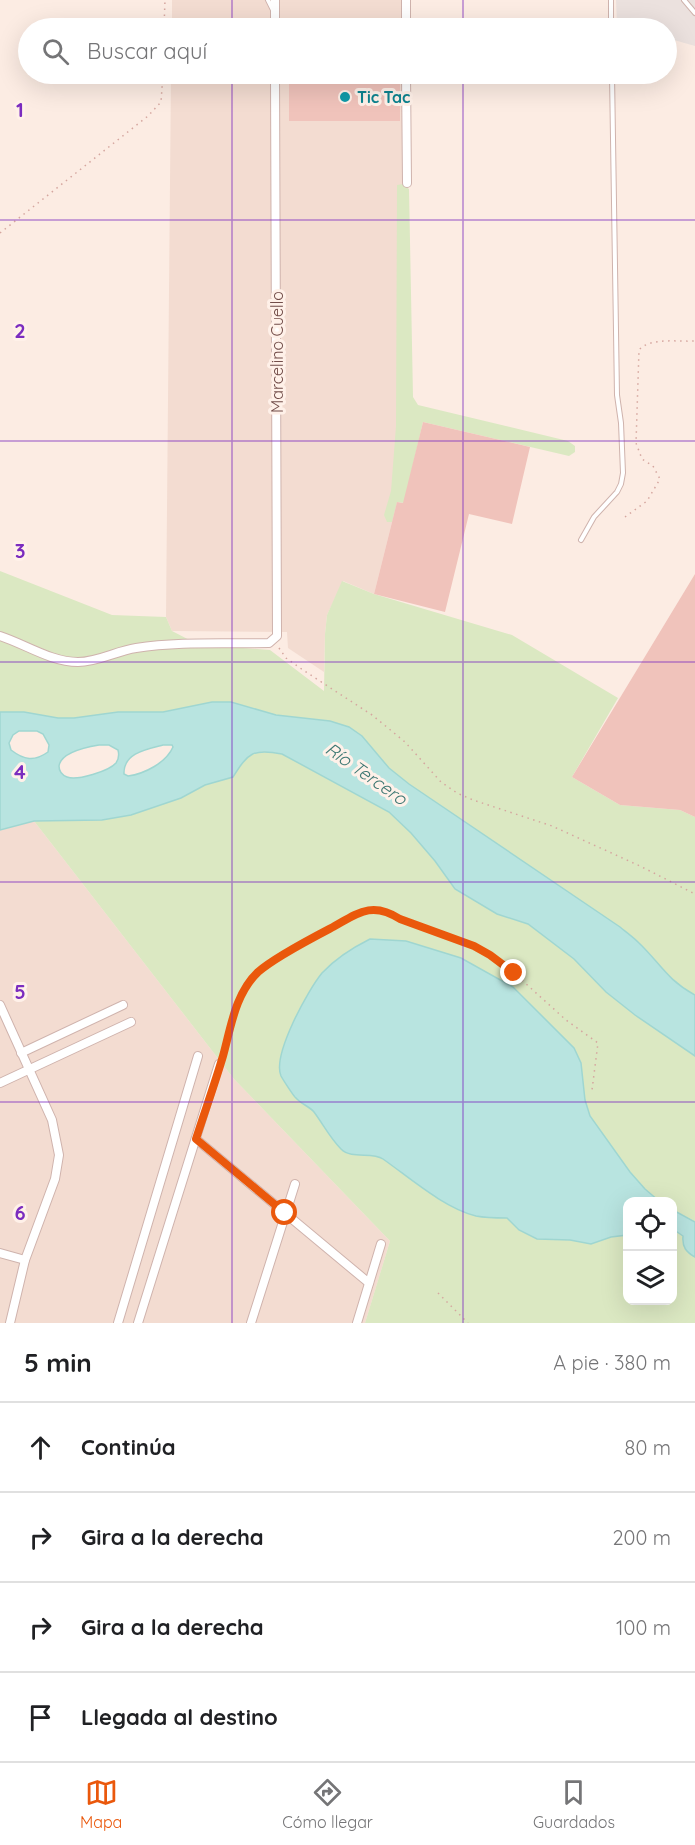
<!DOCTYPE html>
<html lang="es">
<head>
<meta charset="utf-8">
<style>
	:root { --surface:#fff; --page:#f6f6f6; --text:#202124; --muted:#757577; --line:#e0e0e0; --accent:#ea580c }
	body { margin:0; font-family:Quicksand,sans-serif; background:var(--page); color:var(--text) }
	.controls { position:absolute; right:18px; bottom:18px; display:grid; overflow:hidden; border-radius:12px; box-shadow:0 6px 24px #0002 }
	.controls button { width:54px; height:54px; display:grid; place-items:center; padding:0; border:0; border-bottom:2px solid var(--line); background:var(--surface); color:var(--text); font:30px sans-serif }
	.stop { position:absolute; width:18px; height:18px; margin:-14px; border:4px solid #ea580c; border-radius:50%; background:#fff }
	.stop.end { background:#ea580c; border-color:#fff; box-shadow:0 2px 6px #0008 }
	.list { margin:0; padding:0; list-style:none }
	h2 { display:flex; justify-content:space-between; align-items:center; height:78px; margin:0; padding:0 24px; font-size:26px }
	h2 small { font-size:20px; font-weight:400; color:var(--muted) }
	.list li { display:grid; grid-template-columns:39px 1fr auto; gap:18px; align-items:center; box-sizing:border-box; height:90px; padding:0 24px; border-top:2px solid var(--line) }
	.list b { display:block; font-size:22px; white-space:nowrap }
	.list em { font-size:20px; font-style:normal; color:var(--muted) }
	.icon { flex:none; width:33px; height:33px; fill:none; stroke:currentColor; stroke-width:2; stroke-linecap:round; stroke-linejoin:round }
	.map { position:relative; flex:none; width:695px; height:1323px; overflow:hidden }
	.search { position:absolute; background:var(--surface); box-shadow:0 6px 24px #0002; left:18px; right:18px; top:18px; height:66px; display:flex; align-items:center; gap:15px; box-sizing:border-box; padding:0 21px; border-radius:33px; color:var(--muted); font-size:22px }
	.sheet { height:438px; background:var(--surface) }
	nav { display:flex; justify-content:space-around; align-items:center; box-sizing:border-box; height:84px; border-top:2px solid var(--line); background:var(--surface); font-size:16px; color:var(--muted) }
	nav a { display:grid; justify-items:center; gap:3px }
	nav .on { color:var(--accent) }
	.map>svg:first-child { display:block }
</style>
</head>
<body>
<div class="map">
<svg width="695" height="1323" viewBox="0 0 695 1323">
	<rect width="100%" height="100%" fill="#fcece3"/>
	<g fill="#f3dcd1">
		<rect x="172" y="0" width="230" height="28"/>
		<polygon points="171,74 402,74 404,426 397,502 374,594 343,581 327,615 325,634 324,672 288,648 287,632 172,631 166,617"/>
		<polygon points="34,821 234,1079 390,1241 365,1323 0,1323 0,830"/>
	</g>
	<polygon fill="#ebe1de" points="616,0 695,0 695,46 667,38 666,28 631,28 617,25"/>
	<g fill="#dbe8c2" fill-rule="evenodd">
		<polygon points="403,184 409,189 413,397 418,405 568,441 575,446 575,452 569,456 423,422 404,503 397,502 392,522 387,522 384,515 391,491 396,426 397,185"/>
		<path d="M 0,571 L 112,615 L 166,617 L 172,631 L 205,648 L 230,647 L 270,650 L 324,691 L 325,634 L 327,615 L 342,581 L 374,594 L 512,635 L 618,698 L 572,777 L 620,805 L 680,810 L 695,817 L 695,995 C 667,980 660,963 639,943 C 633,937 626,932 620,927 L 409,784 L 389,768 L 362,736 L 330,721 L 276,715 L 231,702 L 163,712 L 118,712 L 74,718 L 58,718 L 24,712 L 0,712 Z"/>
		<path d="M 256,751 L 267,751 L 282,754 L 389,812 L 411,833 L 435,861 L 455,889 L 497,914 L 528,924 L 574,959 L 606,992 L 635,1015 L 695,1056 L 695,1323 L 365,1323 L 390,1241 L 234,1079 L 34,821 L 102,820 L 131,815 L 181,798 L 205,785 L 233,777 L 245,758 ZM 628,1202 L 672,1202 L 672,1300 L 628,1300 Z"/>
	</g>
	<g fill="#b8e4e0" stroke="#9fd6d1" stroke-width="1.5" fill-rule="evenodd">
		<path d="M 212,702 L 231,702 L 276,715 L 330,721 L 349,727 L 362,736 L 389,768 L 409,784 L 620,927 C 626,932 633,937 639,943 C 660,963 667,980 695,995 L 695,1056 L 635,1015 L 606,992 L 574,959 L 528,924 L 497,914 L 455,889 L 435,861 L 411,833 L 389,812 L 282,754 C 253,748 248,753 233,777 L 205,785 L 181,798 L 131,815 L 102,820 L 34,821 L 0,830 L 0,712 L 24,712 L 58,718 L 74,718 L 118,712 L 163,712 ZM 19,731 L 37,731 L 43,734 L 49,745 L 48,752 C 34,762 24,760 11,750 L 9,743 L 13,735 ZM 99,745 L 109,745 L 118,750 C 119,754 119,759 116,763 C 109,771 77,781 67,777 C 62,775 59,771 59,766 C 61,752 87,747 99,745 ZM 163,745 L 172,745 L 173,747 C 166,763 144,774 128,776 L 124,774 C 123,753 147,749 163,745 Z"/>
		<path d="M 370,939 L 406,941 L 461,958 L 513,987 L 574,1048 L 581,1063 L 585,1100 L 590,1116 L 630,1172 L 645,1189 L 659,1201 L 628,1202 L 627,1235 L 611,1237 L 591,1244 L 570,1240 L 537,1239 L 519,1230 L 507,1218 C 497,1218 486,1218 476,1216 C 444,1208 410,1178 383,1159 C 372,1151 352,1160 341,1149 C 330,1138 323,1124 314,1112 C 309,1106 301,1104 296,1098 C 294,1097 282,1078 281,1076 C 272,1055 308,990 322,973 C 336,958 352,948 370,939 Z"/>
		<path d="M 673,1210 L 695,1222 L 695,1257 C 686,1252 682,1247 683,1236 L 673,1229 Z"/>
	</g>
	<g fill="#f0c3bb">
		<rect x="289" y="74" width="111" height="47"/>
		<polygon points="423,422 530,447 512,524 469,514 445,612 374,594 397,502 403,503"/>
		<polygon points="695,574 695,817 680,810 620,805 572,777"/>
	</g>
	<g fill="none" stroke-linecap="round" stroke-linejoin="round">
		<g stroke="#cfb3ad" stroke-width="6">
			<g id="lane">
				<polyline points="268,0 273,10"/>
				<polyline points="611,0 611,28"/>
				<polyline points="684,0 695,13"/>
				<polyline points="581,540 594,517 617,492 621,484 623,473 621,423 617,395 612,74"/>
			</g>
		</g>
		<g stroke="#cfb3ad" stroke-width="10">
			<g id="street">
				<polyline points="406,0 406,28"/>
				<polyline points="275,28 275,0"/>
				<polyline points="406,74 407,183"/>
				<path d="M 0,636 C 25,644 51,662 78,662 C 98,662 116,651 136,648 C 179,641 225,644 269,643 L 277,636 L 275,74"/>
				<polyline points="0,1005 52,1120 59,1155 55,1179 25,1260 10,1323"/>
				<polyline points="21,1053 123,1005"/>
				<polyline points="0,1083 131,1022"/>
				<polyline points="196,1139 369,1283"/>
				<polyline points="0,1253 25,1260"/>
				<polyline points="118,1323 198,1056"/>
				<polyline points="138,1323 219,1064"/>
				<polyline points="251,1323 295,1184"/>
				<polyline points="357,1323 381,1244"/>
			</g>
		</g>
		<g stroke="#d5a69f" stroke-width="1.5" stroke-dasharray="1.5 4.5" stroke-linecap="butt">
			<polyline points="164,28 165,0"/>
			<polyline points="0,233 148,116 161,102 163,74"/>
			<path d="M 625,517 L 647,501 L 660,479 L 653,466 L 642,459 L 636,443 L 639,350 C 650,337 679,342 695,341"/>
			<polyline points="279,648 286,658 303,670 372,715 388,728 405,742 441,782 457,793 473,800 552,826 640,866 695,894"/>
			<polyline points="223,1055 235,1009 243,992 260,971 311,938 356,914 374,909 389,912 400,919 482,950 514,973 566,1020 598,1043 592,1090"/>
			<polyline points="438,1293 468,1323"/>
		</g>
		<use href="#lane" stroke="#fff" stroke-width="4"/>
		<use href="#street" stroke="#fff" stroke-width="8"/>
	</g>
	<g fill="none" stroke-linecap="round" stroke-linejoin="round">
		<path stroke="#ea580c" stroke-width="8" d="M 285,1213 L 196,1139 C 205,1111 215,1083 223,1056 C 231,1027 235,994 258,972 C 275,957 312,938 333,927 C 358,913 372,901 400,919 L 474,946 L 490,955 L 514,973"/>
	</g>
	<path fill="none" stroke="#7b2cbf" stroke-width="1.5" stroke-opacity="0.55" d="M 232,0 L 232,28M 463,0 L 463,28M 232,74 L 232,1323M 463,74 L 463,1323M 0,220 L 695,220M 0,441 L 695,441M 0,662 L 695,662M 0,882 L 695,882M 0,1102 L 695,1102"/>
	<circle fill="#0f9aa8" stroke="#fff1e9" stroke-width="2" cx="345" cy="97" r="6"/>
	<g text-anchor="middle" stroke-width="6" stroke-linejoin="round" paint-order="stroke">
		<g font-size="16" font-weight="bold" fill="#0d838f" stroke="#fff1e9" text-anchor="start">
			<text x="357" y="103">Tic Tac</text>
		</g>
		<g font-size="16" fill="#734e4a" stroke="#fff1e9">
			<text transform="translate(277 352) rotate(-90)" y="6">Marcelino Cuello</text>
		</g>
		<g font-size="18" font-style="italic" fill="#3e7873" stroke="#fff1e9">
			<text transform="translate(366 774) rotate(35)" y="6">Río Tercero</text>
		</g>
	</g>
	<g font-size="20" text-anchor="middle" font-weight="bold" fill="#7b2cbf" stroke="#fff1e9" stroke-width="6" stroke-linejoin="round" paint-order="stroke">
		<text x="20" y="117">1</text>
		<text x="20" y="338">2</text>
		<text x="20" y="558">3</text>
		<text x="20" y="779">4</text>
		<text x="20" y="999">5</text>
		<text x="20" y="1220">6</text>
	</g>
</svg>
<div class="controls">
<button><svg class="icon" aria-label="locate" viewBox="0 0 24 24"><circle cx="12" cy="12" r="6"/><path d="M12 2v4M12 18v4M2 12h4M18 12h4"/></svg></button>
<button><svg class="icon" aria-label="layers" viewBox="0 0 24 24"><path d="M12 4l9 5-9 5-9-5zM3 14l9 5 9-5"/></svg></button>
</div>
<div class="stop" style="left:285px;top:1213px"></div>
<div class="stop end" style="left:514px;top:973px"></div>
<div class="search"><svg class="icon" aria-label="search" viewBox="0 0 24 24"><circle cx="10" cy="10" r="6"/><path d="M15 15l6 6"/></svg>Buscar aquí</div>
</div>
<section class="sheet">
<h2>5 min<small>A pie · 380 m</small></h2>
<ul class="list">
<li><svg class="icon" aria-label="ahead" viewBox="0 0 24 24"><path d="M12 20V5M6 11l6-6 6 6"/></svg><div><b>Continúa</b></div><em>80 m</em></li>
<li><svg class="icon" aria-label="right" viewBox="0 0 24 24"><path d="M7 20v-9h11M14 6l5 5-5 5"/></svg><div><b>Gira a la derecha</b></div><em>200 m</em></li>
<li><svg class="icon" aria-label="right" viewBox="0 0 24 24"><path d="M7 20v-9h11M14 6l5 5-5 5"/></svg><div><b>Gira a la derecha</b></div><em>100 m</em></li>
<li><svg class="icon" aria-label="arrive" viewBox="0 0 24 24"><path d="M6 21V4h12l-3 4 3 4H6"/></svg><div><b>Llegada al destino</b></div></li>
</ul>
</section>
<nav>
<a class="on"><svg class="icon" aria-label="map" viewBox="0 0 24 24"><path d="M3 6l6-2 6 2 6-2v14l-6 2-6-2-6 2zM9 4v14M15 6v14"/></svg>Mapa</a>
<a><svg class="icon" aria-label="directions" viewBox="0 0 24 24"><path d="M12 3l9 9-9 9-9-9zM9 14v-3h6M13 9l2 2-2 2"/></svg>Cómo llegar</a>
<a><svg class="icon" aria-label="saved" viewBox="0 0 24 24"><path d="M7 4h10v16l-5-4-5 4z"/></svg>Guardados</a>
</nav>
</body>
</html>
